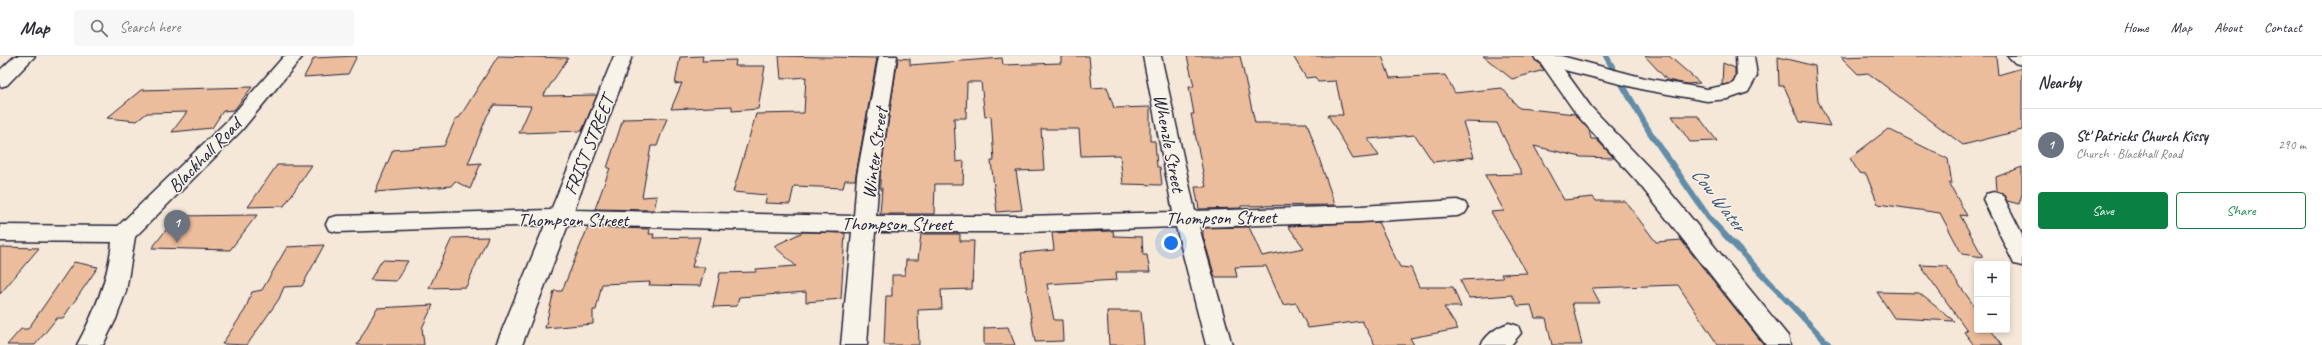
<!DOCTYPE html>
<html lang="en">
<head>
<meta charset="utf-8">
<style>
	:root { --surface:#fff; --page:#f7f7f7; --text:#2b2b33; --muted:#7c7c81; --line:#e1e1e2; --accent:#0b8043 }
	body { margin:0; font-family:Caveat,sans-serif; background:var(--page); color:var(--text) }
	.controls { position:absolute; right:12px; bottom:12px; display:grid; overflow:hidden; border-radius:4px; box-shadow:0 2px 6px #0003 }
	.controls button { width:36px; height:36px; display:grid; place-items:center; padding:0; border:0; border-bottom:1px solid var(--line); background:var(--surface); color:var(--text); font:20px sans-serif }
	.you { position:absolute; left:1171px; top:187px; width:14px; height:14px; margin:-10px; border:3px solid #fff; border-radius:50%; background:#1a73e8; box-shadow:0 0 0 6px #1a73e833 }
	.badge { display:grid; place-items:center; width:26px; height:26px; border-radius:50%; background:var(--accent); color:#fff; font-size:13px; font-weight:700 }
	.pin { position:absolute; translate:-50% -33px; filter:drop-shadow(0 1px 2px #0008) }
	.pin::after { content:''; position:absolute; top:21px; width:14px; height:12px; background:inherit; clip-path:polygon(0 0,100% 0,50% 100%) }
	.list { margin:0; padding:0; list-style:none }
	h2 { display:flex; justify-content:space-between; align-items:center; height:52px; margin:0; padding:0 16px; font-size:17px }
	h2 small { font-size:13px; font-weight:400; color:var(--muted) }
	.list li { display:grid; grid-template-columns:26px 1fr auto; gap:12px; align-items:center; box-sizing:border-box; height:72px; padding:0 16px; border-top:1px solid var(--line) }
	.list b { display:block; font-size:15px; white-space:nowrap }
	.list p { margin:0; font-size:13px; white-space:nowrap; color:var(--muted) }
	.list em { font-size:13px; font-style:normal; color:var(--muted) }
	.actions { display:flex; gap:8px; padding:12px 16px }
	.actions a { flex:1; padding:9px 0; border:1px solid var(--accent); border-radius:4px; text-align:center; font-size:14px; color:var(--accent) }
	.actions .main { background:var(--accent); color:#fff }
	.icon { flex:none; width:22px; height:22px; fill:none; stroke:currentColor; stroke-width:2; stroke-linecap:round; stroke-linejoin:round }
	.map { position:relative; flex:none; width:2022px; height:289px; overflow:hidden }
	header { display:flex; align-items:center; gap:24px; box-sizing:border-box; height:56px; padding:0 20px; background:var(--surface); border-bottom:1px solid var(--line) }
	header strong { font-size:19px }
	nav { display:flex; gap:22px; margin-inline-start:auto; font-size:14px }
	.search { width:280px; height:36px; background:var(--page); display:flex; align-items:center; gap:10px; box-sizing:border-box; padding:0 14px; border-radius:4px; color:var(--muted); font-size:15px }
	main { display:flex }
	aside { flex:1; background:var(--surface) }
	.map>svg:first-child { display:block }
</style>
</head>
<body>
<header>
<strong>Map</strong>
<div class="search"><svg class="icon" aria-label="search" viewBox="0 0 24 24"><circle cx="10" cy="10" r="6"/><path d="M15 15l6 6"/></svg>Search here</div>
<nav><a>Home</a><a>Map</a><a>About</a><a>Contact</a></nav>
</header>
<main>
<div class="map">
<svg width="2022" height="289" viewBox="0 0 2022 289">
	<rect width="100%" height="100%" fill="#f5e8d9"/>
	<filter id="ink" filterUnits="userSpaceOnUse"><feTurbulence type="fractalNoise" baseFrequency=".025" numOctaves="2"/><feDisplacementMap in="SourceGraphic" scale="8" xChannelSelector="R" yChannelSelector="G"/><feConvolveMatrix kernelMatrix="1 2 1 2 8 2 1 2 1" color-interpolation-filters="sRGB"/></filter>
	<g filter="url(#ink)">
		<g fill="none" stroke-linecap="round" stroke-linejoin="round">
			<polyline stroke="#628ca7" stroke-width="6" points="1606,0 1649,75 1709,162 1829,289"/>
		</g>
		<g fill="#ecbd9c" stroke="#22223b">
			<polygon points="357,0 348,18 304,21 314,2"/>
			<polygon points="498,0 568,2 543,40 597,39 582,75 519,77 531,50 494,49 487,60 468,108 481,107 470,133 455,125 451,130 375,136 393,94 444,90 456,62 459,62"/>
			<polygon points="703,0 702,5 736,4 735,10 765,10 758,53 732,55 732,50 671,53 682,27 675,28 680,1"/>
			<polygon points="779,0 877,2 855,124 845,124 843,132 794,130 790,148 765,147 767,139 733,136 756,58 804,57 806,21 781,23"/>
			<polygon points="1061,0 1089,0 1092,32 1107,31 1114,52 1150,51 1150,85 1155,85 1157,111 1160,111 1162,129 1123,128 1120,99 1081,100 1079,73 1041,73 1044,114 1016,115 1022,154 997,156 991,105 994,105 991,60 985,61 981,26 967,26 966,62 954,62 956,106 964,105 963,128 935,128 934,158 880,158 882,132 880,132 880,120 898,2 910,3 910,9 1002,2 1003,9 1061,7"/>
			<polygon points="1187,0 1240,0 1255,67 1307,67 1335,149 1241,150 1241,152 1199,153 1195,131 1206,131 1191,58 1194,58 1189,31 1194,31"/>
			<polygon points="1293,0 1382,0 1390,22 1445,19 1455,37 1502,32 1519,52 1575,58 1589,74 1591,83 1596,83 1614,102 1581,101 1534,90 1564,144 1593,141 1596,145 1625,145 1656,186 1681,184 1764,289 1718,289 1678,229 1592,232 1600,247 1572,247 1582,289 1552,289 1546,262 1535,262 1531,249 1518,250 1512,239 1469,242 1460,224 1503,222 1501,218 1527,217 1491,156 1504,155 1485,119 1522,118 1497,67 1463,66 1474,101 1433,106 1415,79 1368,83 1379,100 1353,103 1328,59 1343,59 1336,25 1318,26 1315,21 1306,22"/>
			<polygon points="1483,0 1533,0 1544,14 1512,23"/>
			<polygon points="1645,0 1669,0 1700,27 1687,28 1667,24"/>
			<polygon points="1870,0 1996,0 1998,19 2022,12 2022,74 1963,89 1868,17 1858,18 1841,1"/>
			<polygon points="1778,1 1815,10 1818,45 1830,70 1800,66 1784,30 1779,30"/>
			<polygon points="1723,7 1735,12 1735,20 1732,27 1722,29"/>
			<polygon points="252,31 234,54 223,55 212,72 172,76 187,56 147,57 137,65 107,62 141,34"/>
			<polygon points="1672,60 1698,60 1717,85 1690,86"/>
			<polygon points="667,62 657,90 651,90 642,141 657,140 654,154 595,153 610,112 607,112 623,63"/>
			<polygon points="1888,73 1948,103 1952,128 1949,127 1967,160 1960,159 1983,201 1962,198 1940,157 1878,148 1866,118 1859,117 1850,102"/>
			<polygon points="277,109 312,109 284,150 248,151"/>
			<polygon points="2022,111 2022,138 2019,148 2007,145 2003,137 1997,135 1996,121"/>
			<polygon points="257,159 230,194 152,192 177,160"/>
			<polygon points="1378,166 1400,211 1411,212 1419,231 1453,231 1461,251 1444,251 1458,273 1410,282 1414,289 1375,289 1362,265 1308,272 1296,247 1283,249 1266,210 1235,211 1237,221 1215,221 1203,180 1203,172 1249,171 1262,200 1304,192 1288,170"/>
			<polygon points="588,171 650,173 649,178 654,178 653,182 700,181 692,211 705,211 700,230 649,229 650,226 602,228 596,254 593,254 593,268 545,272 554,235 562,235"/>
			<polygon points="1113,175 1114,180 1142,181 1143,199 1147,199 1150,216 1116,216 1117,224 1047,228 1054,264 1062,264 1063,285 1035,286 1021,197 1054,194 1052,177"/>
			<polygon points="803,176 845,177 841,243 806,246 806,236 739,241 737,250 713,251 720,217 756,216 756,213 796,210 774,190"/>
			<polygon points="921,178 960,178 960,185 974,185 972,233 941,234 942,253 918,254 919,289 884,289 886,240 892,240 892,219 905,219 906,204 918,204"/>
			<polygon points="488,181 466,231 429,232 452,182"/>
			<polygon points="324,189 302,230 284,231 279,243 247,289 222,288 245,254 252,236 262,234 287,191"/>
			<polygon points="0,191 39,192 0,238"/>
			<polygon points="382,204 408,205 396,225 370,224"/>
			<polygon points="74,206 98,211 63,262 57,262 35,289 7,289 21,273 28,273"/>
			<polygon points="1920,209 1946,210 1977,254 1977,274 1991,274 2002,289 1974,289 1964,276 1967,274"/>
			<polygon points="1877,236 1919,237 1954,265 1894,262"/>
			<polygon points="433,249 422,272 424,289 357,289 377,252"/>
			<polygon points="1107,255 1141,255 1144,289 1109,289"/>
			<polygon points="1008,271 1015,289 984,289 984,272"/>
		</g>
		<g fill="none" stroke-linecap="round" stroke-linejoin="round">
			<g stroke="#22223b" stroke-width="3">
				<g id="street">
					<polygon points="15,0 35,0 7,29 0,31 0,14"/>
					<path d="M 284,0 L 303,0 L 241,75 L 135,181 L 126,235 L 116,263 L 103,289 L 77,289 C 95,256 108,223 112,186 L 0,185 L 0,169 L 118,170 L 227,65 Z"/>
					<polygon points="614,0 632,0 574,154 854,160 857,120 879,0 897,0 879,120 876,160 1026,160 1173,156 1143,0 1161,0 1195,155 1361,150 1457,144 1465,147 1468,152 1465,157 1457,160 1361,166 1199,171 1232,289 1206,289 1176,171 1026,176 875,176 867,289 841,289 852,176 568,169 522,289 496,289 545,169 337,176 329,174 326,168 329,162 337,160 551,154"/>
					<polygon points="1536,0 1554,0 1591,51 1656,119 1788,280 1790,289 1766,289 1640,129 1577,59"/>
					<polygon points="2008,0 2022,0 2022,9 2015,7"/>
					<polygon points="1994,136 2002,138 2022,178 2022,210 2014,208 1983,143 1986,138"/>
					<path d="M 1509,267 L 1518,270 L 1521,277 L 1511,289 L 1481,289 C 1487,278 1497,271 1509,267 Z"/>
				</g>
			</g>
			<g stroke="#22223b" stroke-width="3">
				<polygon id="secondary" points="1534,0 1561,0 1645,22 1707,33 1733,28 1737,20 1736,0 1754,0 1757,20 1748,36 1728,43 1707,45 1645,34 1568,15 1536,4"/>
			</g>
			<use href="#street" fill="#f7f3e8" fill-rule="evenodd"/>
			<use href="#secondary" fill="#f7f3e8" fill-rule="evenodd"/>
		</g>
	</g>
	<g text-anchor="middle" stroke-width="3" stroke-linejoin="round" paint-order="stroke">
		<g font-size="19" fill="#22223b" stroke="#f7f3e8">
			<text transform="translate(1170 87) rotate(79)" y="7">Whenzle Street</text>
			<text transform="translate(588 89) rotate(-68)" y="7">FRIST STREET</text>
			<text transform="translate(874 97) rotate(-82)" y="7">Winter Street</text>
			<text transform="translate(204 99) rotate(-46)" y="7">Blackhall Road</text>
			<text transform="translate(1221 161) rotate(-1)" y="7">Thompson Street</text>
			<text x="573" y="170">Thompson Street</text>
			<text x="897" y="174">Thompson Street</text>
		</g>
		<g font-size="20" font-style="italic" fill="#425771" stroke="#f7f3e8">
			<text transform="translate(1719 143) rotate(52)" y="7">Cow Water</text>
		</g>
	</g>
</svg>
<div class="controls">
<button>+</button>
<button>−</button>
</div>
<div class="you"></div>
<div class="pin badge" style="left:177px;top:187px;background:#6b7280">1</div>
</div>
<aside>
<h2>Nearby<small></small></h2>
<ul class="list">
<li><span class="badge" style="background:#6b7280">1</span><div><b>St' Patricks Church Kissy</b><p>Church · Blackhall Road</p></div><em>290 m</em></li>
</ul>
<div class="actions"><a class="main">Save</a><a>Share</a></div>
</aside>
</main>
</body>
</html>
